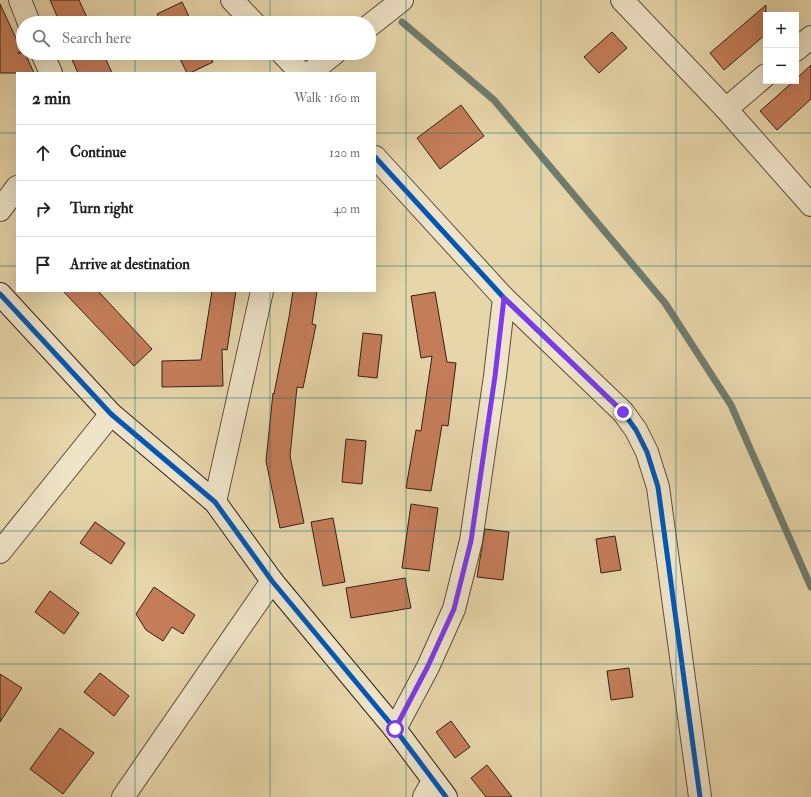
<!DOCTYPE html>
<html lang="en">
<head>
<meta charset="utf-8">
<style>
	:root { --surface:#fff; --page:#f2f2f2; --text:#222; --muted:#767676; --line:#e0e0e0 }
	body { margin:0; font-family:"IM FELL Double Pica",serif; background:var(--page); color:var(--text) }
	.controls { position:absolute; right:12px; top:12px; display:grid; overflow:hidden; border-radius:0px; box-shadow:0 4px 16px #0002 }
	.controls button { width:36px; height:36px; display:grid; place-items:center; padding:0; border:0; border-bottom:1px solid var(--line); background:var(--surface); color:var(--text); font:20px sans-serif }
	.stop { position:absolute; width:12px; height:12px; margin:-9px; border:3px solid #7c3aed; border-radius:50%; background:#fff }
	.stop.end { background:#7c3aed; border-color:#fff; box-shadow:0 1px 4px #0008 }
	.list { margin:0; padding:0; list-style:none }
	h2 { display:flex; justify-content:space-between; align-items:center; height:52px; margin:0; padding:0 16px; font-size:17px }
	h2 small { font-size:13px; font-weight:400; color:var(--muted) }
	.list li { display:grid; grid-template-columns:26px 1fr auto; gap:12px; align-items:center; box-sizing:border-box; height:56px; padding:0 16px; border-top:1px solid var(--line) }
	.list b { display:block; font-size:15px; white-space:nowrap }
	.list em { font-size:13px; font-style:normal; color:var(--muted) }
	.icon { flex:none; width:22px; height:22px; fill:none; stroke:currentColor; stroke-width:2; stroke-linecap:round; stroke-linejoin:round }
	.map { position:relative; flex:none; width:811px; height:797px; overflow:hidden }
	.search { position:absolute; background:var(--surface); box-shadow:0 4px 16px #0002; left:16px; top:16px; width:360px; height:44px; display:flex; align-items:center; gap:10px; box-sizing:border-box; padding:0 14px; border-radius:22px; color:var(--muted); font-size:15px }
	.panel { position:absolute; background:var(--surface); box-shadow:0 4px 16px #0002; left:16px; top:72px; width:360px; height:220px; border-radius:0px }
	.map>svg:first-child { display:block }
</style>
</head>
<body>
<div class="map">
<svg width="811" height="797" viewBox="0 0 811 797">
	<rect width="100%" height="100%" fill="#e7d6aa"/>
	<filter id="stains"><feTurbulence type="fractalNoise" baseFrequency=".005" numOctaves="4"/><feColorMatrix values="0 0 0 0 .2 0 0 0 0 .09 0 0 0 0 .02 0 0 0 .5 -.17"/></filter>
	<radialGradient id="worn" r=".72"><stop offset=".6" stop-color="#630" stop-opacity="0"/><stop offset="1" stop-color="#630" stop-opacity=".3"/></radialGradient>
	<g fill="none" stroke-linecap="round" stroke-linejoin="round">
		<polyline stroke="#6f7c6d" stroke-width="7" points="402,22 494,100 665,303 731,405 811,587"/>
	</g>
	<g fill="#c57d59" stroke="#322017">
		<polygon points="50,0 79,0 89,22 60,23"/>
		<polygon points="182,2 192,23 161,23 157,14"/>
		<polygon points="0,4 22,51 18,53 25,53 34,73 0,73"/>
		<polygon points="766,5 766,34 724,70 710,53"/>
		<polygon points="612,32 627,48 599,73 584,57"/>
		<polygon points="69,53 103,53 112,73 78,73"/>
		<polygon points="177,53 208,53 213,62 190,73 187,73"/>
		<polygon points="811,65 811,99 777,130 760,111 794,81 796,81 796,79"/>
		<polygon points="461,105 484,136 440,169 417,138"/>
		<polygon points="63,291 98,291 152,349 134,366"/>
		<polygon points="212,291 236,291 227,350 222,349 223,386 162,387 162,361 201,360"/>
		<polygon points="293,291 317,291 312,324 316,325 303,388 297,387 290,456 304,523 280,528 266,461 273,393 274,394 289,317"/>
		<polygon points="435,292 447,362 456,363 448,426 442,425 431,491 406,488 416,430 421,431 432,356 421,358 411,296"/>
		<polygon points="363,333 382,335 377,378 358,376"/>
		<polygon points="346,439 366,441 362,484 342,482"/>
		<polygon points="411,504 438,508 429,571 402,568"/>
		<polygon points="333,518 345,582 323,586 311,522"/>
		<polygon points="95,522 125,543 111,564 80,543"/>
		<polygon points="485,529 509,532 503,580 477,577"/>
		<polygon points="615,536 621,570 601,573 596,539"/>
		<polygon points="405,578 411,608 351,618 346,588"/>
		<polygon points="154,587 195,615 183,634 172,627 163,641 146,630 136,614"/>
		<polygon points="50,591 79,613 64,634 35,612"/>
		<polygon points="629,668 633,697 611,700 607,671"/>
		<polygon points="100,673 129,696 114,716 84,692"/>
		<polygon points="0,674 22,688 0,722"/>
		<polygon points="451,721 470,747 455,758 436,732"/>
		<polygon points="60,728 94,753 63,794 30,769"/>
		<polygon points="487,765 512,797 486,797 471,778"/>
	</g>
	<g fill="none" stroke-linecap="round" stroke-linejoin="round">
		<g stroke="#5f4e3c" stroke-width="24">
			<g id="street">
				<polyline points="20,0 29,23"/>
				<polyline points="232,0 254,23"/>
				<polyline points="622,0 726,109 811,205"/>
				<polyline points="369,26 402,0"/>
				<polyline points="796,50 811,37"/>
				<polyline points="42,53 51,73"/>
				<polyline points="282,53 301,73"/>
				<polyline points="310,73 335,53"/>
				<polyline points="726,109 766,75"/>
				<polyline points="375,157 504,298 623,412 636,430 647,452 658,487 700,797"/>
				<polyline points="0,210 17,187"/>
				<polyline points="215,502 262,291"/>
				<polyline points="0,552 111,414"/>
				<polyline points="395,729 428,667 454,609 471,541 495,376 504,298"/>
				<polyline points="123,797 272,581"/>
				<polyline points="424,797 433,781"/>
			</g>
		</g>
		<g stroke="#322017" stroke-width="24">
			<polyline id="secondary" points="0,294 111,414 215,502 272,581 395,729 446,797"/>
		</g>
		<use href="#street" stroke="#efe4c8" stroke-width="22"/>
		<use href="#secondary" stroke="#efe4c8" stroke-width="22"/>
		<g stroke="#efe4c8" stroke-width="8">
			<g id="cycleway">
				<polyline points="375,157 504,298 623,412 636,430 647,452 658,487 700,797"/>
				<polyline points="0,294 111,414 215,502 272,581 395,729 446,797"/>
			</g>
		</g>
		<use href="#cycleway" stroke="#0057b8" stroke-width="5"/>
	</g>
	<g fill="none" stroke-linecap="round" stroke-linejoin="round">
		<polyline stroke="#7c3aed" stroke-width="5" points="395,729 428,666 454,609 471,541 495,376 504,298 623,412"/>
	</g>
	<path fill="none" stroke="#0f766e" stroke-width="1" stroke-opacity="0.55" d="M 135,0 L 135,23M 270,0 L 270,23M 406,0 L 406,797M 541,0 L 541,797M 676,0 L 676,797M 135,53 L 135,73M 270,53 L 270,73M 0,133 L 17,133M 375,133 L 811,133M 0,266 L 17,266M 375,266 L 811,266M 135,291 L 135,797M 270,291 L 270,797M 0,398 L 811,398M 0,531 L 811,531M 0,664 L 811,664"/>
	<rect width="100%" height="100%" filter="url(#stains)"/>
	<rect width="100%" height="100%" fill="url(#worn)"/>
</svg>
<div class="controls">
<button>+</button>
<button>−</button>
</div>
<div class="stop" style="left:395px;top:729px"></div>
<div class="stop end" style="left:623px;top:412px"></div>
<div class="search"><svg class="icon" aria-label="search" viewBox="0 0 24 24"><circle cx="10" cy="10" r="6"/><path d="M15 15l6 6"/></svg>Search here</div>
<section class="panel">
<h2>2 min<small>Walk · 160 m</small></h2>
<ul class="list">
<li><svg class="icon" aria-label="ahead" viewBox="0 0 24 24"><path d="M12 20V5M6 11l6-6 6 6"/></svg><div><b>Continue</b></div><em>120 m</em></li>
<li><svg class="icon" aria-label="right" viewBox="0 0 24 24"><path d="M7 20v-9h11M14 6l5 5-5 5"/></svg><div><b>Turn right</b></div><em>40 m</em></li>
<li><svg class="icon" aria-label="arrive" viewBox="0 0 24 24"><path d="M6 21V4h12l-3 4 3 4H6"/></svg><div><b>Arrive at destination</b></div></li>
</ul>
</section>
</div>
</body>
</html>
